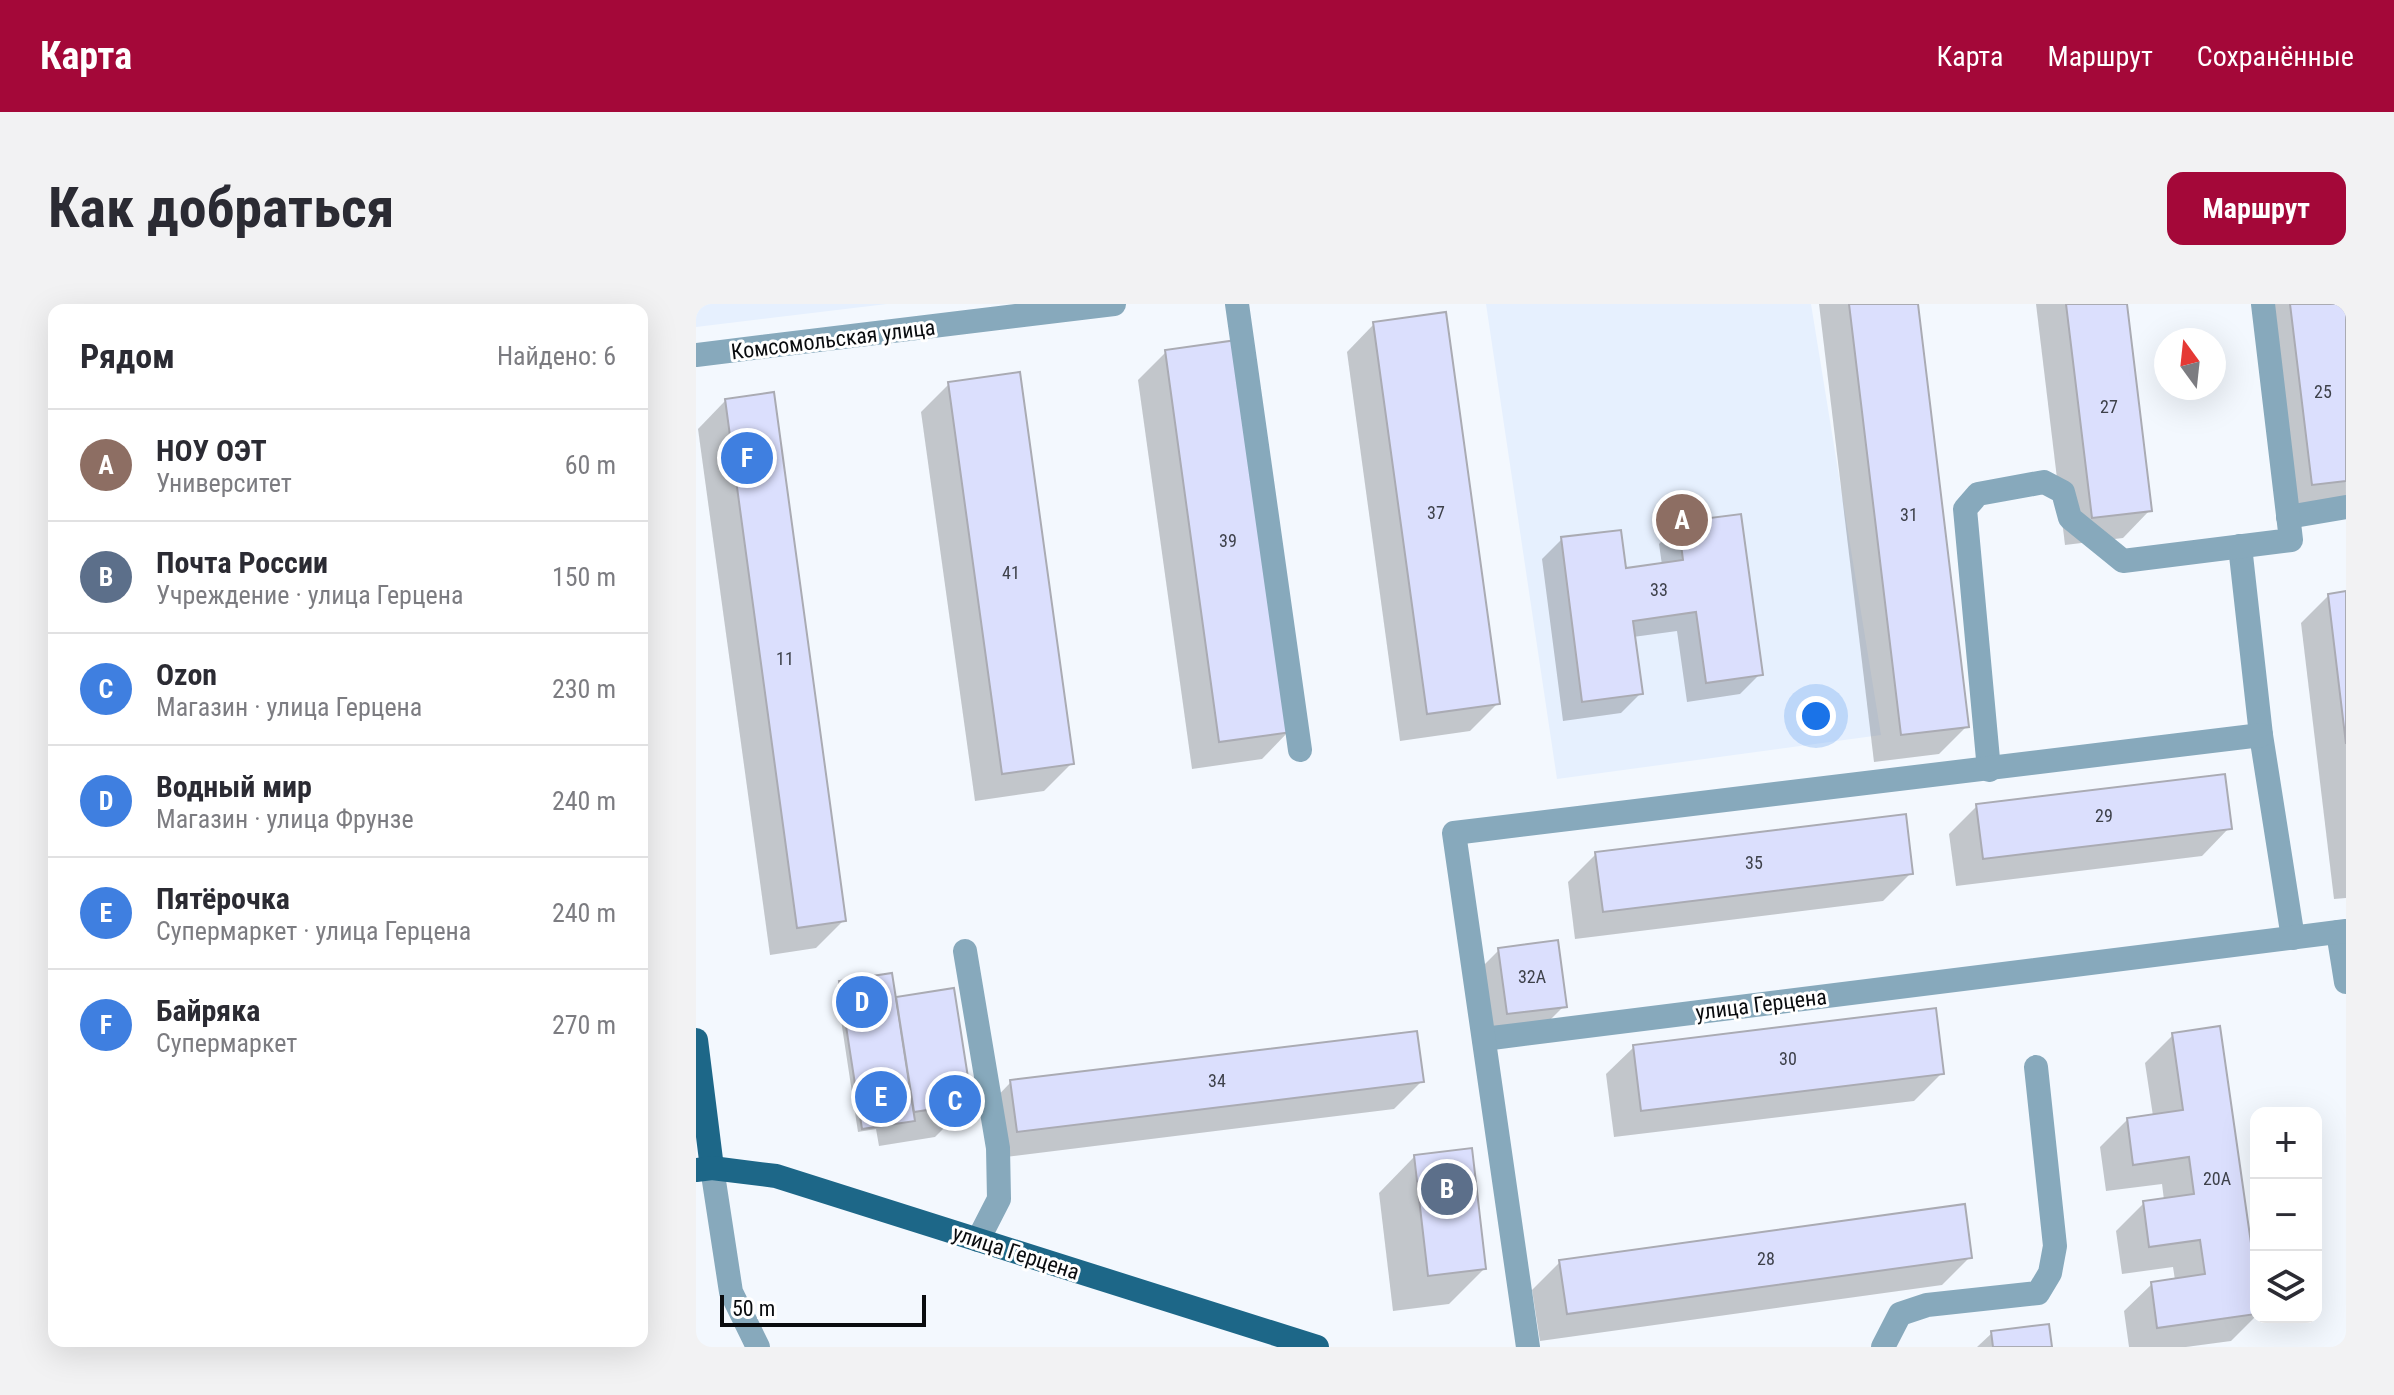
<!DOCTYPE html>
<html lang="ru">
<head>
<meta charset="utf-8">
<style>
	:root { --surface:#fff; --page:#f2f2f3; --text:#2b2b33; --muted:#7c7c81; --line:#e1e1e2; --accent:#a40839 }
	body { margin:0; font-family:"Roboto Condensed",sans-serif; background:var(--page); color:var(--text) }
	.controls { position:absolute; right:24px; bottom:24px; display:grid; overflow:hidden; border-radius:16px; box-shadow:0 8px 32px #0002 }
	.controls button { width:72px; height:72px; display:grid; place-items:center; padding:0; border:0; border-bottom:2px solid var(--line); background:var(--surface); color:var(--text); font:40px sans-serif }
	.compass { position:absolute; left:1458px; top:24px; width:72px; height:72px; border-radius:50%; background:var(--surface); box-shadow:0 8px 32px #0002; rotate:345deg }
	.scale { position:absolute; left:24px; bottom:20px; width:206px; box-sizing:border-box; padding-left:8px; border:4px solid #0a0c0f; border-top:0; font-size:22px; line-height:28px; white-space:nowrap; color:#0a0c0f; -webkit-text-stroke:6px #fff; paint-order:stroke }
	.you { position:absolute; left:1120px; top:412px; width:28px; height:28px; margin:-20px; border:6px solid #fff; border-radius:50%; background:#1a73e8; box-shadow:0 0 0 12px #1a73e833 }
	.badge { display:grid; place-items:center; width:52px; height:52px; border-radius:50%; background:var(--accent); color:#fff; font-size:26px; font-weight:700 }
	.pin { position:absolute; translate:-50% -50%; border:4px solid #fff; box-shadow:0 2px 8px #0006 }
	.list { margin:0; padding:0; list-style:none }
	h2 { display:flex; justify-content:space-between; align-items:center; height:104px; margin:0; padding:0 32px; font-size:34px }
	h2 small { font-size:26px; font-weight:400; color:var(--muted) }
	.list li { display:grid; grid-template-columns:52px 1fr auto; gap:24px; align-items:center; box-sizing:border-box; height:112px; padding:0 32px; border-top:2px solid var(--line) }
	.list b { display:block; font-size:30px; white-space:nowrap }
	.list p { margin:0; font-size:26px; white-space:nowrap; color:var(--muted) }
	.list em { font-size:26px; font-style:normal; color:var(--muted) }
	.icon { flex:none; width:44px; height:44px; fill:none; stroke:currentColor; stroke-width:2; stroke-linecap:round; stroke-linejoin:round }
	.map { position:relative; flex:none; width:1650px; height:1043px; overflow:hidden; border-radius:16px }
	header { display:flex; align-items:center; gap:48px; box-sizing:border-box; height:112px; padding:0 40px; background:var(--accent); color:#fff }
	header strong { font-size:38px }
	nav { display:flex; gap:44px; margin-inline-start:auto; font-size:28px }
	.intro { display:flex; align-items:center; justify-content:space-between; box-sizing:border-box; height:192px; padding:0 48px }
	h1 { margin:0; font-size:56px }
	.button { padding:20px 36px; border-radius:16px; background:var(--accent); color:#fff; font-size:28px; font-weight:700 }
	main { display:flex; gap:48px; padding:0 48px }
	aside { flex:1; background:var(--surface); border-radius:16px; box-shadow:0 8px 32px #0002 }
	.map>svg:first-child { display:block }
</style>
</head>
<body>
<header>
<strong>Карта</strong>
<nav><a>Карта</a><a>Маршрут</a><a>Сохранённые</a></nav>
</header>
<div class="intro"><h1>Как добраться</h1><a class="button">Маршрут</a></div>
<main>
<aside>
<h2>Рядом<small>Найдено: 6</small></h2>
<ul class="list">
<li><span class="badge" style="background:#8d6e63">A</span><div><b>НОУ ОЭТ</b><p>Университет</p></div><em>60 m</em></li>
<li><span class="badge" style="background:#5c6f8a">B</span><div><b>Почта России</b><p>Учреждение · улица Герцена</p></div><em>150 m</em></li>
<li><span class="badge" style="background:#3f7fe0">C</span><div><b>Ozon</b><p>Магазин · улица Герцена</p></div><em>230 m</em></li>
<li><span class="badge" style="background:#3f7fe0">D</span><div><b>Водный мир</b><p>Магазин · улица Фрунзе</p></div><em>240 m</em></li>
<li><span class="badge" style="background:#3f7fe0">E</span><div><b>Пятёрочка</b><p>Супермаркет · улица Герцена</p></div><em>240 m</em></li>
<li><span class="badge" style="background:#3f7fe0">F</span><div><b>Байряка</b><p>Супермаркет</p></div><em>270 m</em></li>
</ul>
</aside>
<div class="map">
<svg width="1650" height="1043" viewBox="0 0 1650 1043">
	<rect width="100%" height="100%" fill="#f3f8fe"/>
	<g fill="#e6f0fe">
		<polygon points="0,0 191,0 0,23"/>
		<polygon points="790,0 1115,0 1185,431 861,475"/>
	</g>
	<g fill="#0003">
		<polygon points="1123,0 1220,0 1271,422 1243,450 1178,458"/>
		<polygon points="1340,0 1429,0 1454,206 1427,234 1369,241"/>
		<polygon points="1564,0 1649,0 1650,193 1589,208"/>
		<polygon points="678,20 802,399 774,427 704,437 651,48"/>
		<polygon points="470,48 593,427 566,455 496,465 442,76"/>
		<polygon points="253,80 376,459 348,487 279,497 225,108"/>
		<polygon points="29,97 148,616 120,644 74,651 2,125"/>
		<polygon points="983,220 1064,370 1044,390 991,398 981,327 937,333 945,389 925,409 867,417 846,255 866,235 928,266 966,261 963,240"/>
		<polygon points="1650,289 1650,594 1638,595 1605,319 1633,291"/>
		<polygon points="1281,502 1533,524 1506,552 1260,582 1253,530"/>
		<polygon points="900,550 1215,569 1187,597 879,635 872,578"/>
		<polygon points="803,646 868,702 853,717 796,725 788,661"/>
		<polygon points="144,679 198,695 257,686 274,798 239,833 183,842 180,825 162,828 140,683"/>
		<polygon points="1477,731 1560,988 1560,1012 1535,1037 1490,1043 1433,1043 1428,1007 1456,980 1479,976 1477,963 1426,970 1420,927 1448,899 1468,896 1466,880 1410,887 1404,843 1432,815 1457,812 1449,759"/>
		<polygon points="938,743 1246,769 1218,797 918,833 910,770"/>
		<polygon points="315,778 725,778 698,805 293,855 288,806"/>
		<polygon points="718,853 788,965 753,1000 697,1007 683,889"/>
		<polygon points="1274,953 1246,981 844,1037 836,986 864,958"/>
		<polygon points="1296,1029 1354,1043 1281,1043"/>
	</g>
	<g fill="#dbdffd" stroke="#aaabb3" stroke-width="2">
		<polygon points="1153,0 1222,0 1273,423 1205,431"/>
		<polygon points="1370,0 1431,0 1456,207 1396,214"/>
		<polygon points="1594,0 1650,0 1650,177 1616,181"/>
		<polygon points="750,8 804,400 731,410 677,18"/>
		<polygon points="541,36 596,428 523,438 469,46"/>
		<polygon points="324,68 378,460 306,470 252,78"/>
		<polygon points="78,88 150,617 101,624 29,95"/>
		<polygon points="1045,210 1067,371 1010,379 1000,308 937,317 947,390 886,398 865,233 925,226 930,264 987,256 982,218"/>
		<polygon points="1650,287 1650,440 1632,290"/>
		<polygon points="1529,470 1536,525 1287,555 1280,500"/>
		<polygon points="1210,510 1217,570 907,608 899,548"/>
		<polygon points="862,636 871,703 811,710 802,644"/>
		<polygon points="196,669 219,817 166,825 143,677"/>
		<polygon points="258,684 276,799 218,808 200,693"/>
		<polygon points="1240,704 1248,770 945,807 937,741"/>
		<polygon points="1524,722 1560,974 1560,1010 1461,1024 1455,978 1509,970 1504,936 1453,943 1447,897 1498,890 1493,853 1437,861 1431,814 1487,806 1476,729"/>
		<polygon points="721,727 728,778 321,828 314,776"/>
		<polygon points="776,844 790,965 732,972 718,851"/>
		<polygon points="1269,900 1276,954 871,1010 863,956"/>
		<polygon points="1353,1020 1356,1043 1297,1043 1295,1027"/>
	</g>
	<g fill="none" stroke-linecap="round" stroke-linejoin="round">
		<g stroke="#87a9bc" stroke-width="24">
			<polyline points="541,0 604,446"/>
			<polyline points="0,51 418,0"/>
			<polyline points="1592,213 1650,203"/>
			<polyline points="1544,242 1565,431 1597,634"/>
			<polyline points="1293,466 1269,205 1282,190 1348,178 1367,188 1374,214 1427,257 1595,236 1567,0"/>
			<polyline points="1642,628 1650,678"/>
			<polyline points="269,647 302,844 303,895 282,936"/>
			<polyline points="788,735 1650,627"/>
			<polyline points="16,864 35,988 62,1043"/>
			<polyline points="832,1043 758,529 1565,431"/>
			<polyline points="1187,1043 1204,1010 1231,1001 1342,989 1354,969 1359,942 1340,763"/>
		</g>
		<g stroke="#1d6788" stroke-width="24">
			<polyline points="0,736 16,864"/>
			<polyline points="0,866 16,864 80,872 621,1043"/>
		</g>
	</g>
	<g text-anchor="middle" stroke-width="6" stroke-linejoin="round" paint-order="stroke">
		<g font-size="18" fill="#3e414a">
			<text x="1627" y="94">25</text>
			<text x="1413" y="109">27</text>
			<text x="740" y="215">37</text>
			<text x="1213" y="217">31</text>
			<text x="532" y="243">39</text>
			<text x="315" y="275">41</text>
			<text x="963" y="292">33</text>
			<text x="89" y="361">11</text>
			<text x="1408" y="518">29</text>
			<text x="1058" y="565">35</text>
			<text x="836" y="679">32А</text>
			<text x="1092" y="761">30</text>
			<text x="521" y="783">34</text>
			<text x="1521" y="881">20А</text>
			<text x="1070" y="961">28</text>
		</g>
		<g font-size="22" fill="#0a0c0f" stroke="#fff">
			<text transform="translate(137 35) rotate(-7)" y="8">Комсомольская улица</text>
			<text transform="translate(1065 700) rotate(-7)" y="8">улица Герцена</text>
			<text transform="translate(320 948) rotate(18)" y="8">улица Герцена</text>
		</g>
	</g>
</svg>
<div class="controls">
<button>+</button>
<button>−</button>
<button><svg class="icon" aria-label="layers" viewBox="0 0 24 24"><path d="M12 4l9 5-9 5-9-5zM3 14l9 5 9-5"/></svg></button>
</div>
<svg class="compass" viewBox="-18 -18 36 36"><path d="M0-13l5 13h-10z" fill="#e53935"/><path d="M0 13l5-13h-10z" fill="#7c7c81"/></svg>
<div class="scale">50 m</div>
<div class="you"></div>
<div class="pin badge" style="left:986px;top:216px;background:#8d6e63">A</div>
<div class="pin badge" style="left:751px;top:885px;background:#5c6f8a">B</div>
<div class="pin badge" style="left:259px;top:797px;background:#3f7fe0">C</div>
<div class="pin badge" style="left:166px;top:698px;background:#3f7fe0">D</div>
<div class="pin badge" style="left:185px;top:793px;background:#3f7fe0">E</div>
<div class="pin badge" style="left:51px;top:154px;background:#3f7fe0">F</div>
</div>
</main>
</body>
</html>
